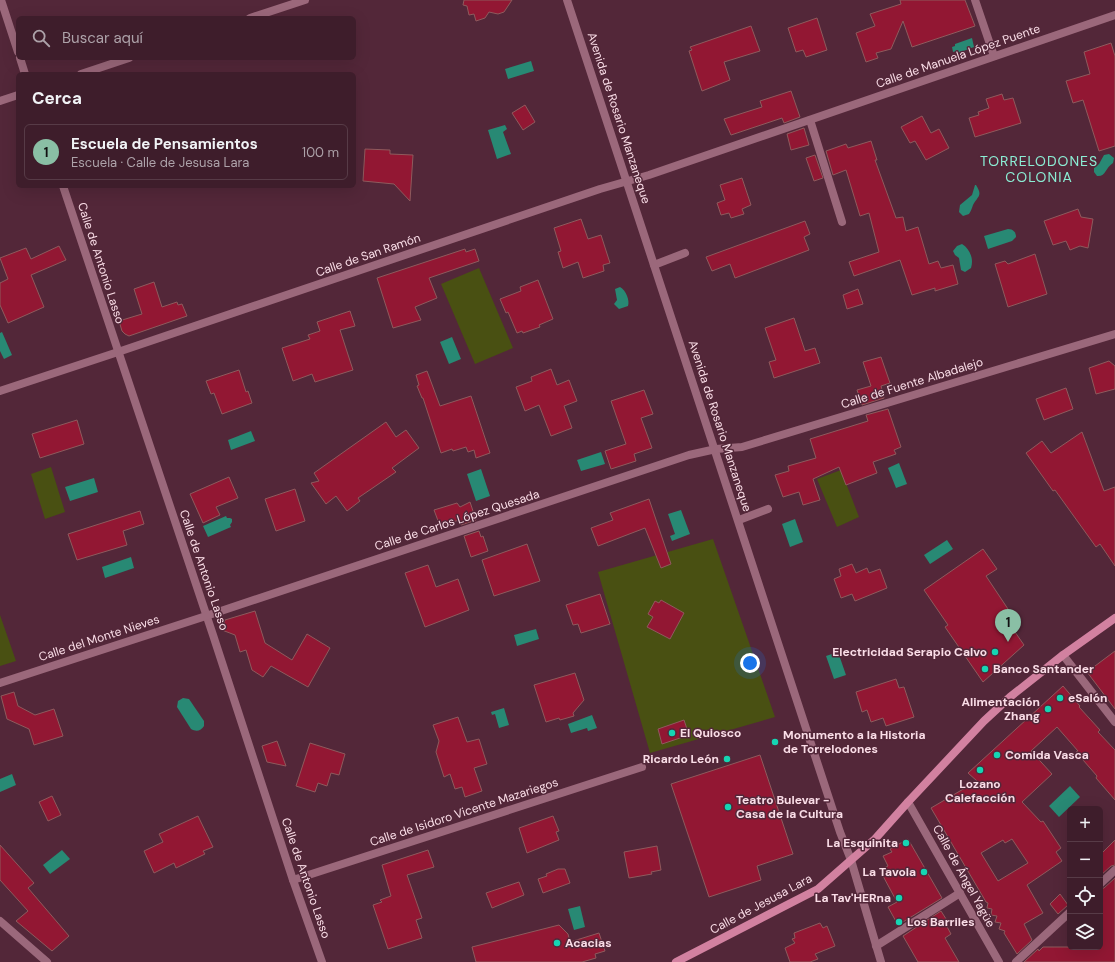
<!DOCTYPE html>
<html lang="es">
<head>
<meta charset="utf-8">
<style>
	:root { --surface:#3e1d2b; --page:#492a37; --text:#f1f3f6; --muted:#ada2a9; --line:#573b47; --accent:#8abfa5 }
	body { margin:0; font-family:"DM Sans",sans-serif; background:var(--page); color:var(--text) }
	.controls { position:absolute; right:12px; bottom:12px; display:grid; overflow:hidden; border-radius:6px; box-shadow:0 4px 16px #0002 }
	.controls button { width:36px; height:36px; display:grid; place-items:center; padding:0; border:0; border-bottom:1px solid var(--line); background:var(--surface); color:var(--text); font:20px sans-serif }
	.you { position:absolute; left:750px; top:663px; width:14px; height:14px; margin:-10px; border:3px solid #fff; border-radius:50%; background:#1a73e8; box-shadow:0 0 0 6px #1a73e833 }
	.badge { display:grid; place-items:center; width:26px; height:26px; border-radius:50%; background:var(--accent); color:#111; font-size:13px; font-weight:700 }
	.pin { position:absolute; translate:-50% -33px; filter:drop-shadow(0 1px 2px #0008) }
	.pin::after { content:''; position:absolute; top:21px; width:14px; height:12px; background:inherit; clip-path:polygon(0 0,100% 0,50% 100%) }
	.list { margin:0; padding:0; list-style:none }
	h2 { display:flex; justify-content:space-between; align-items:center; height:52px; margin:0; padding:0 16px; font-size:17px }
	h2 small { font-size:13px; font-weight:400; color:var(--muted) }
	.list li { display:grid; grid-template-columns:26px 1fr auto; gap:12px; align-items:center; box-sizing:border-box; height:56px; margin:0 8px 8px; padding:0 8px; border:1px solid var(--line); border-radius:6px }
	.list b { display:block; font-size:15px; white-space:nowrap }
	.list p { margin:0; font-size:13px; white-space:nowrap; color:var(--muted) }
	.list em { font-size:13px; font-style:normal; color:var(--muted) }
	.icon { flex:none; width:22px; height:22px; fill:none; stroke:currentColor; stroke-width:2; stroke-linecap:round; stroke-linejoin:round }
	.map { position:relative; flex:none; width:1115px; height:962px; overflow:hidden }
	.search { position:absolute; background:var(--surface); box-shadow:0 4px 16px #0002; left:16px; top:16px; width:340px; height:44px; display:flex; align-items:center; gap:10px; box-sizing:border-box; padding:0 14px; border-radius:6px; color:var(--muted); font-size:15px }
	.panel { position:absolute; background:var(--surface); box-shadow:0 4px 16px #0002; left:16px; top:72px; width:340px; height:116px; border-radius:6px }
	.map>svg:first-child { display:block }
</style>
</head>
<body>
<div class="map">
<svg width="1115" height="962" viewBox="0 0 1115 962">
	<rect width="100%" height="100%" fill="#532739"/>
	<g fill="#495012">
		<polygon points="479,268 513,348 475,364 441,284"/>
		<polygon points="51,467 65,512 45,519 31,474"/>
		<polygon points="841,470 859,517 837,527 817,479"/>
		<polygon points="713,539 775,717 650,753 598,572"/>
		<polygon points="0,615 16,661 0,666"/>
	</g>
	<g fill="#288974">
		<polygon points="972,38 974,47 958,53 957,51 953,52 952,47 955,46 955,44"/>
		<polygon points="531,61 534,71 508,79 505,69"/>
		<polygon points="505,125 507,129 503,132 511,154 497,159 488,130"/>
		<path d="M 1109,154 L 1114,158 L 1113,163 C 1105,168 1106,177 1097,176 L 1094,172 L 1094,168 L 1099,164 L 1104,155 Z"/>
		<path d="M 975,185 L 976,185 C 983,196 978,196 973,205 C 972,208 971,211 969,214 L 963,216 L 959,212 L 960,205 L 972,195 Z"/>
		<path d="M 1008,229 C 1013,229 1016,232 1016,237 L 1012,241 L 988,249 L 984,236 Z"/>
		<path d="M 962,244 C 970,249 974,259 971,268 L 965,272 L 961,270 L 959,258 L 955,255 L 953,251 L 957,246 Z"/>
		<path d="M 620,287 C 626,290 630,301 628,306 L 619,309 L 614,304 L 617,300 L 615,289 Z"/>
		<polygon points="2,332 12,355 4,359 0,351 0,333"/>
		<polygon points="452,337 461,359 449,364 440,342"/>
		<polygon points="251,431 255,441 231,450 228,440"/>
		<polygon points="601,452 605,464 581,471 577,460"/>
		<polygon points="899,463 907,484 896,488 888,468"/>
		<polygon points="481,469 490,496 476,501 467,474"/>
		<polygon points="94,478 98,492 70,501 65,487"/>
		<polygon points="681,510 690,534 672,541 670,536 675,534 668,514"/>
		<polygon points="226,516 227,518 230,518 232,519 232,522 230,525 231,527 208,537 203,526"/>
		<polygon points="795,519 803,542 790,547 782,524"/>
		<polygon points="947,540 953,549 930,564 924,555"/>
		<polygon points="131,557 134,568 105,578 102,567"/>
		<polygon points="536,629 539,639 517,646 514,635"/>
		<polygon points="838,652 846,675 834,679 826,656"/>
		<path d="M 183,698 L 189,699 L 204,721 L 204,726 C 201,731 196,732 191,729 L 177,707 L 178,701 Z"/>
		<polygon points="504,708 509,725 499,728 495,714 492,715 491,712"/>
		<polygon points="592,715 597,728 588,731 587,728 571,733 568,724"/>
		<polygon points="12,774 16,785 0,792 0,779"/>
		<polygon points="1070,786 1080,797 1059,817 1049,806"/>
		<polygon points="62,850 70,859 50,874 43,865"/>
		<polygon points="580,906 585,927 574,930 568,909"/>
	</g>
	<g fill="#921733" stroke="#8e5a5d" fill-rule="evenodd">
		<polygon points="464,0 512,0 504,12 498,14 489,12 485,18 476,21 474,14 469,15 467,6 463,5"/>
		<polygon points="900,0 965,0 975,26 912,47 903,21 891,49 876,53 878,58 866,62 856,33 875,26 870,14 901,4"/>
		<polygon points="817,18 827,50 806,57 803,50 796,52 788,28"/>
		<polygon points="751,26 760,51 724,62 730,80 702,91 689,51 692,50 690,47"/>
		<polygon points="1111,43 1115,56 1115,146 1099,151 1083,100 1073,103 1066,81 1090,74 1084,52"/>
		<polygon points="791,91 800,117 784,123 782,118 731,135 724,119 762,107 760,101"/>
		<polygon points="1002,94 1004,100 1013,98 1021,123 975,137 969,118 979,115 978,112 989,108 986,99"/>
		<polygon points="525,105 535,122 523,130 512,113"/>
		<polygon points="922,116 931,133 939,129 949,148 926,160 915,141 910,143 901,127"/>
		<polygon points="804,128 809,145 791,150 787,134"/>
		<polygon points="871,141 877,160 875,160 896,218 903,217 906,231 918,227 929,264 938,261 941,268 953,265 958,284 935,291 935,288 912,295 900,260 854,276 849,262 879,252 869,213 860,216 846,170 833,175 826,151 846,144 848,148"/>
		<polygon points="365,149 390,150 390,154 413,155 410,201 394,184 363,181"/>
		<polygon points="815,155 823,178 814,181 806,158"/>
		<polygon points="742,178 751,205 742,209 744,214 731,218 729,213 721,215 717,203 725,200 720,185"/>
		<polygon points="1078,209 1081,217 1093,219 1088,248 1080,246 1070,250 1066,241 1053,245 1044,221"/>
		<polygon points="581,219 588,239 601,235 610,263 603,265 604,271 583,278 578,262 563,268 558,252 561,251 554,228"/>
		<polygon points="805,221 810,234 804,237 809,250 735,278 730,264 712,271 706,257"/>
		<polygon points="59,246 66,260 31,275 44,307 8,323 0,305 0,283 8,279 0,258 26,248 31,259"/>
		<polygon points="465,249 466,252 475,249 479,261 429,278 437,298 415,307 421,320 393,328 377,278"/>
		<polygon points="1035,254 1047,294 1008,307 995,264 1005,261 1008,264"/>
		<polygon points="538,280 553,319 539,325 540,327 523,333 522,331 517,333 508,312 506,313 500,299 521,291 520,287"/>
		<polygon points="154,282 162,307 177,302 178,305 182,304 187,316 129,336 125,334 122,331 119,321 142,314 134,289"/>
		<polygon points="858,289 863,304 847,309 843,295"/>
		<polygon points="350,311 355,326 340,330 353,370 315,382 312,374 293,381 282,348 310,339 308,335 320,331 317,322"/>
		<polygon points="794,318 805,351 815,348 820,363 774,378 769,362 776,360 765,328"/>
		<polygon points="881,357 890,383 881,386 884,398 862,405 857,390 871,386 863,362"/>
		<polygon points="1109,361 1115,366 1115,389 1096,394 1089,368"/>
		<polygon points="551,369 557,385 569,380 577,401 564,406 572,428 551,436 539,405 525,411 516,387 532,381 531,377"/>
		<polygon points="239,370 246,392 248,391 252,403 222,414 214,393 211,394 206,381"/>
		<polygon points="427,371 440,406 471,396 490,453 476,458 474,450 468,452 466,447 453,451 452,449 441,453 423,398 422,398 417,386 419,385 416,375"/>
		<polygon points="1066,388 1073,409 1044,420 1036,399"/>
		<polygon points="644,390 653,414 641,418 652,448 634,454 636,461 611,469 605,451 626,444 611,401"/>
		<polygon points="888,409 901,447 894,450 896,454 873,462 877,473 846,485 839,467 813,479 820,500 803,505 799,492 783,497 775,475 789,471 788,466 816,458 810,439 868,421 866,415"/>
		<polygon points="77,420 84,444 40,458 32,434"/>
		<polygon points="386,422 396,437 406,430 419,448 392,468 396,472 358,498 360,501 347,511 336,496 326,504 311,483 319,481 314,473"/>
		<polygon points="1082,432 1104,491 1115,487 1115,566 1100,544 1096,547 1055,490 1053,491 1026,453 1042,441 1051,453"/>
		<polygon points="229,477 238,498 216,507 220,515 203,523 190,494"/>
		<polygon points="295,489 305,521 276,531 265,499"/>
		<polygon points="649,499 671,564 661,568 645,528 598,546 591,528 613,520 610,513"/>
		<polygon points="470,502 476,520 461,525 459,520 440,526 434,510 457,503 460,507"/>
		<polygon points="140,511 144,524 123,531 127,545 77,560 68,534"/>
		<polygon points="479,531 481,537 483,536 488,551 471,557 464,536"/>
		<polygon points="527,544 540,581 494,596 482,560"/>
		<polygon points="983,549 997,569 986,576 1012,615 1006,619 1024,645 983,682 945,627 948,625 924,590"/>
		<polygon points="852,564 856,573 867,568 869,573 880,569 887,588 855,601 852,594 841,598 834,579 841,576 839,569"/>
		<polygon points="428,565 436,587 458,579 469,610 425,627 405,573"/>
		<polygon points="600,594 610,624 581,633 578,624 573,625 566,605"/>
		<polygon points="661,600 684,613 670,639 647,627 653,617 648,614 655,601 659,603"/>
		<polygon points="255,611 265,643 292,660 307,634 330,648 308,687 271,666 263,677 252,670 246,650 240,652 235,635 222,630 225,620"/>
		<polygon points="1115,651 1115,709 1087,672"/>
		<polygon points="575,673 584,700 573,713 574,716 560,720 559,718 546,722 534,685"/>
		<polygon points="896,679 899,688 904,687 914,717 886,726 883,718 871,722 867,710 862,712 856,692"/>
		<path d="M 1063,686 L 1080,706 L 1079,707 L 1100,730 L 1098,732 L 1115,750 L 1115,800 L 1096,778 L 1097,776 L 1076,752 L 1078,751 L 1057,727 L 1031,751 L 1052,774 L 1022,802 L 1041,822 L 1043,821 L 1061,848 L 1056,852 L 1062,861 L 1027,885 L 1043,913 L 1024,924 L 1032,940 L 1017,954 L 1004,933 L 1005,931 L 999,929 L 1001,923 L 995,922 L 997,916 L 991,915 L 992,909 L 987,908 L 988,903 L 986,902 L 931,808 L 977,781 L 968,773 ZM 1012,839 L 1028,863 L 998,881 L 981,853 L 1003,840 L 1005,843 Z"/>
		<polygon points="14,692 18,706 35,715 54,709 63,736 34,745 29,729 7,719 1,696"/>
		<polygon points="458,717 467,742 479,739 487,764 474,768 482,791 465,797 462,787 455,789 450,774 444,777 436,752 439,741 433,725"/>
		<polygon points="684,720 689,735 662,744 658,729"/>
		<polygon points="277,741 286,766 267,762 262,746"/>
		<polygon points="310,743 345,754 339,775 331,773 327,786 318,783 315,792 296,786"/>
		<polygon points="760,755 793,854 757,866 761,880 709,897 671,784"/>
		<polygon points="52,796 61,815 48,821 39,802"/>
		<polygon points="198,816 213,847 203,851 205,854 176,868 174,863 154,873 144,851 163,842 159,834"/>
		<polygon points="553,816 559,831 556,832 559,840 527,853 519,828"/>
		<polygon points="908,839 942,898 898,925 888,907 897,902 883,876 887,874 884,868 888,866 883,856 892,852 890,849"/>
		<polygon points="1115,840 1115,865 1111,866 1100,876 1100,855"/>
		<polygon points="0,845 34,883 28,888 69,936 52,951 16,921 28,911 0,880"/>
		<polygon points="657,846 661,870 651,872 652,874 629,878 624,852"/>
		<polygon points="428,850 434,867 407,875 422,918 416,920 422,938 388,949 373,905 382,902 380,900 391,896 382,865"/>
		<polygon points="558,869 565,869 570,883 543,893 538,879 547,876 546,874"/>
		<polygon points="1115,878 1115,962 1024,962 1038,949 1039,951 1043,947 1100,947 1100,889 1104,888"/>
		<polygon points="519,882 524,895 492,908 486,893"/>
		<polygon points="1060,894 1068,905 1058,914 1050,904"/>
		<polygon points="941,911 948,922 945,923 951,934 945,938 959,962 918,962 903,936"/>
		<polygon points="820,923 823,928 827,926 835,946 815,954 818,959 810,962 790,962 785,948 795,943 792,939 795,938 794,933"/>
		<polygon points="559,925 568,934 570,942 599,933 605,951 595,954 596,958 582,962 476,962 472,947"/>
	</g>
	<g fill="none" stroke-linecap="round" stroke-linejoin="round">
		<g stroke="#9b687b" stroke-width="8">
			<polyline points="654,265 685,253"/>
			<polyline points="739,520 768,509"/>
		</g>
		<polyline stroke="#9b687b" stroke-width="8" points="876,946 960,893"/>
		<g stroke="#9b687b" stroke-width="8">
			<polyline points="1,0 18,52"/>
			<polyline points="567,0 840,832 851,860 881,962"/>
			<polyline points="975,0 994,56"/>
			<polyline points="250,18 305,0"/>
			<polyline points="20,58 25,74"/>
			<polyline points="81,74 129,58"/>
			<polyline points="0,101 18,95"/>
			<polyline points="810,120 842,222"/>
			<polyline points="63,186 213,635 293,880 322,962"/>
			<polyline points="0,391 118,352 600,189 649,175 1115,15"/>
			<polyline points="1063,655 1115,722"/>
			<polyline points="0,683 206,616 689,455 716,449 742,447 1115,334"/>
			<polyline points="908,802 999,962"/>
			<polyline points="293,880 642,767"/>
			<polyline points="1100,884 1115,870"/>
			<polyline points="0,921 47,962"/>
			<polyline points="1016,962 1070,912"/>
		</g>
		<polyline stroke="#d281a0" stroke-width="8" points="676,962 818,889 875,839 908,802 984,721 1010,697 1063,655 1115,618"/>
	</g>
	<g fill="#15d5b3" stroke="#532739" stroke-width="1.5">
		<circle cx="995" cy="652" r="4"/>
		<circle cx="985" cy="669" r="4"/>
		<circle cx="1060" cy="698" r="4"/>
		<circle cx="1048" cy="709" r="4"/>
		<circle cx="672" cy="733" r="4"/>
		<circle cx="775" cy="742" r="4"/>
		<circle cx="997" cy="755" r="4"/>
		<circle cx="727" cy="759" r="4"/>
		<circle cx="980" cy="770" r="4"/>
		<circle cx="728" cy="807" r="4"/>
		<circle cx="906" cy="843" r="4"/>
		<circle cx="924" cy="872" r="4"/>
		<circle cx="899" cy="898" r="4"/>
		<circle cx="899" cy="922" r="4"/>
		<circle cx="557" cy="943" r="4"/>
	</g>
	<g text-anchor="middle" stroke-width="3" stroke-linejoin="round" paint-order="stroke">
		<g font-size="12" fill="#fadde7" stroke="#532739">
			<text transform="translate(958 56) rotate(-19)" y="4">Calle de Manuela López Puente</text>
			<text transform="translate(619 118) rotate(72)" y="4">Avenida de Rosario Manzaneque</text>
			<text transform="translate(368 255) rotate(-19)" y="4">Calle de San Ramón</text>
			<text transform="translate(101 263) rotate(72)" y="4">Calle de Antonio Lasso</text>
			<text transform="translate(912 383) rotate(-17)" y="4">Calle de Fuente Albadalejo</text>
			<text transform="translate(720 426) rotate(72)" y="4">Avenida de Rosario Manzaneque</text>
			<text transform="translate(457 520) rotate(-18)" y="4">Calle de Carlos López Quesada</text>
			<text transform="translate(204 570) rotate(71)" y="4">Calle de Antonio Lasso</text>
			<text transform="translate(99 638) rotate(-18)" y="4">Calle del Monte Nieves</text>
			<text transform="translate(464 812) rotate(-18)" y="4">Calle de Isidoro Vicente Mazariegos</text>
			<text transform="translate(964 876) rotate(61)" y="4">Calle de Ángel Yagüe</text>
			<text transform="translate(306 878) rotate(71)" y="4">Calle de Antonio Lasso</text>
			<text transform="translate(761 904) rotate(-28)" y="4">Calle de Jesusa Lara</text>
		</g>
		<g font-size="12" font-weight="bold" fill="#fadde7" stroke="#532739" text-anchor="start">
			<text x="987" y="656" text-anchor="end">Electricidad Serapio Calvo</text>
			<text x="993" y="673">Banco Santander</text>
			<text x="1068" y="702">eSalón</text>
			<text x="1040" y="706" text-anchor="end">Alimentación<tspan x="1040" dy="14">Zhang</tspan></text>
			<text x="680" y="737">El Quiosco</text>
			<text x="783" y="739">Monumento a la Historia<tspan x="783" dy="14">de Torrelodones</tspan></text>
			<text x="1005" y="759">Comida Vasca</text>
			<text x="719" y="763" text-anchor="end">Ricardo León</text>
			<text x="980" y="788" text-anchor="middle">Lozano<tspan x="980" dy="14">Calefacción</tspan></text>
			<text x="736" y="804">Teatro Bulevar -<tspan x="736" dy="14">Casa de la Cultura</tspan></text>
			<text x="898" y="847" text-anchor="end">La Esquinita</text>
			<text x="916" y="876" text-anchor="end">La Tavola</text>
			<text x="891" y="902" text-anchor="end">La Tav'HERna</text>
			<text x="907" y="926">Los Barriles</text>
			<text x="565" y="947">Acacias</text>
		</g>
		<g font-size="14" letter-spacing="1" fill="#8bedd4" stroke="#532739">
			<text x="1039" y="166">TORRELODONES<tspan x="1039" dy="16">COLONIA</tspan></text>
		</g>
	</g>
</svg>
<div class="controls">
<button>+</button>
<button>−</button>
<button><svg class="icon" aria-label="locate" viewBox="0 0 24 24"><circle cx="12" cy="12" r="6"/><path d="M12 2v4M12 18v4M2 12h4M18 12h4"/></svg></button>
<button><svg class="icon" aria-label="layers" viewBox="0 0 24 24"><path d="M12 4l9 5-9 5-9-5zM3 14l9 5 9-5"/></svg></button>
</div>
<div class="you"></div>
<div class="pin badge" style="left:1008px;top:642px">1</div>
<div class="search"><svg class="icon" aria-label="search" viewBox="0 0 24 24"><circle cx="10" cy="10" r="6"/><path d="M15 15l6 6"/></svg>Buscar aquí</div>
<section class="panel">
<h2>Cerca<small></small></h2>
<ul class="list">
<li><span class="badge">1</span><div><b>Escuela de Pensamientos</b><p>Escuela · Calle de Jesusa Lara</p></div><em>100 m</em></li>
</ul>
</section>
</div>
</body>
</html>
